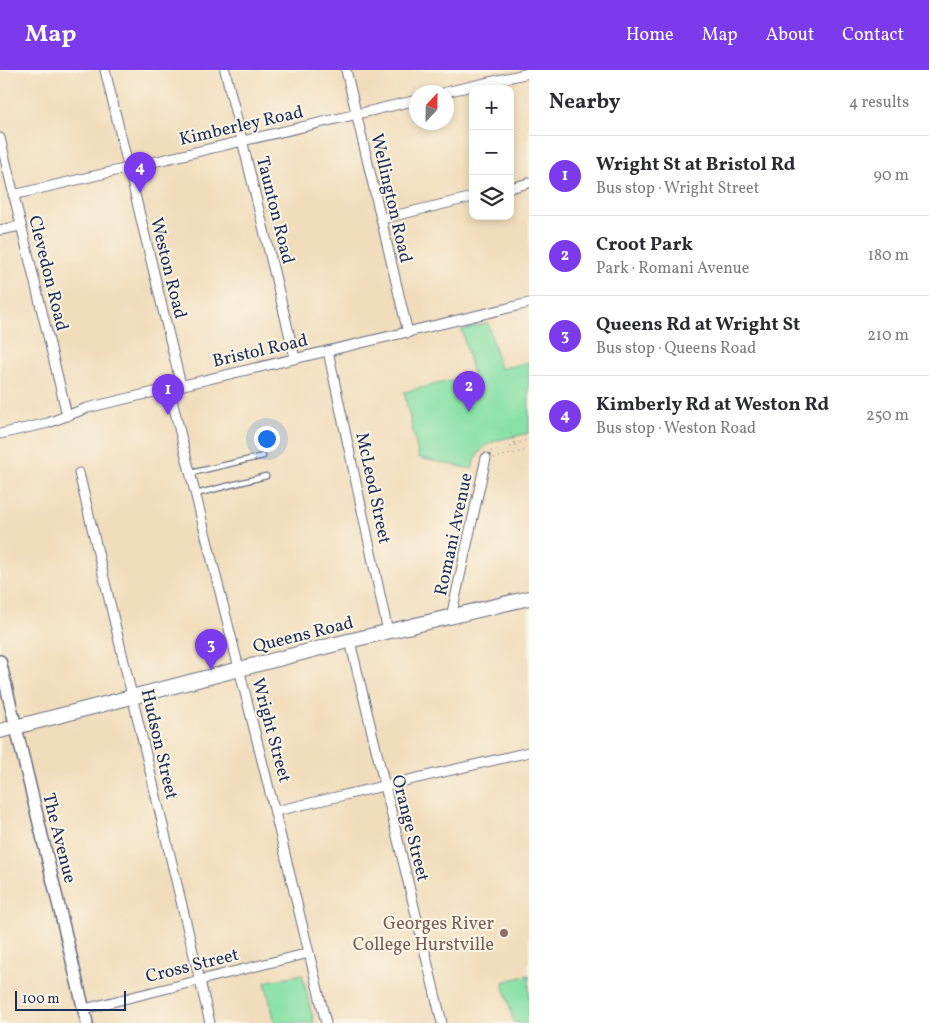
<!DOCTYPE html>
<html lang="en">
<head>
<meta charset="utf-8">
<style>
	:root { --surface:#fff; --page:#f7f7f7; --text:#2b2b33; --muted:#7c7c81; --line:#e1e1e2; --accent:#7c3aed }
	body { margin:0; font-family:Vollkorn,serif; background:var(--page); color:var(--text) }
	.controls { position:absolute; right:15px; top:15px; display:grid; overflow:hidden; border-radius:10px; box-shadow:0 2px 8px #0003 }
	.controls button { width:45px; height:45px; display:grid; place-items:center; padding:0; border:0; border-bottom:1px solid var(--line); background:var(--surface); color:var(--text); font:25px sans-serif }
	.compass { position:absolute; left:409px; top:15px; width:45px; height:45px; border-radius:50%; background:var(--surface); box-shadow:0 2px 8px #0003; rotate:22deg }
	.scale { position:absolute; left:15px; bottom:12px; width:111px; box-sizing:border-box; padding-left:5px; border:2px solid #1b2f5e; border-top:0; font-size:14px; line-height:18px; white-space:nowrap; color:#1b2f5e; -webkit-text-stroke:4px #fcf5e5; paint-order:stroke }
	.you { position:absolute; left:266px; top:368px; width:18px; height:18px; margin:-12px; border:4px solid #fff; border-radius:50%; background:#1a73e8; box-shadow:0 0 0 8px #1a73e833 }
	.badge { display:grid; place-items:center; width:32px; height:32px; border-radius:50%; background:var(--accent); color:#fff; font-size:16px; font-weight:700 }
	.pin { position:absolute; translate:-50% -41px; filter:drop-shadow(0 1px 2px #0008) }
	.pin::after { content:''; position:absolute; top:26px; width:18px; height:15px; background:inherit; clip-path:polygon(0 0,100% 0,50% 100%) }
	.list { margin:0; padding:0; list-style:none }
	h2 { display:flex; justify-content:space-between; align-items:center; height:65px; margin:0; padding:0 20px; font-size:21px }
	h2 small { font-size:16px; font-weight:400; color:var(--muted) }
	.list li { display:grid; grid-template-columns:32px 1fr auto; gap:15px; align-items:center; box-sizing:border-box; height:80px; padding:0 20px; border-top:1px solid var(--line) }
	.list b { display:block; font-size:19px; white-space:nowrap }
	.list p { margin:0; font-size:16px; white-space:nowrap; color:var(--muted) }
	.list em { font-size:16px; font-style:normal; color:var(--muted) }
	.icon { flex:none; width:28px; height:28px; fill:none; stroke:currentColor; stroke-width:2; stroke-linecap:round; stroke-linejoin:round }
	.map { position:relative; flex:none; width:529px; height:953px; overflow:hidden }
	header { display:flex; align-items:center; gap:30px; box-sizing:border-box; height:70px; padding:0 25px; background:var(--accent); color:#fff }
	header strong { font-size:24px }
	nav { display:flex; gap:28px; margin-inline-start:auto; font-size:18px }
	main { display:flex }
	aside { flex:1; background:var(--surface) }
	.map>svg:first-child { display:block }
</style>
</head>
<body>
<header>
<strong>Map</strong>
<nav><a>Home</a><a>Map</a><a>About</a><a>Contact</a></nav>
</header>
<main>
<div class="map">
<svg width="529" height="953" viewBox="0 0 529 953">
	<rect width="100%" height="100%" fill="#fcf5e5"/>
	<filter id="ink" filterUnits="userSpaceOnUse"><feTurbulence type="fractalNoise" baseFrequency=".02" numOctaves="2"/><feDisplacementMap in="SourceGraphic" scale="10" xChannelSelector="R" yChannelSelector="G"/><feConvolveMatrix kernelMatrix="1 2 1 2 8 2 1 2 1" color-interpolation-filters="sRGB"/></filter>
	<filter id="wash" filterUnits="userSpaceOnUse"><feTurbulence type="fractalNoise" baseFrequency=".0096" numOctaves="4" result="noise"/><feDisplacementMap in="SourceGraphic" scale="20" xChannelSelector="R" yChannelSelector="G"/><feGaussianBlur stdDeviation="1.12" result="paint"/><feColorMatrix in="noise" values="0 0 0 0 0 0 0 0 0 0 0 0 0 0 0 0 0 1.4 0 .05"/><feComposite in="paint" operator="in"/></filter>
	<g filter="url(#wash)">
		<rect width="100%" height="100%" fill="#f1ddbc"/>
		<g fill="#88e1a6" stroke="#528882">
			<path d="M 488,253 L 500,299 L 529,292 L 529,363 C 502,370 479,368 472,399 L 419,388 L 404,322 L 473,305 L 462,260 Z"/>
			<polygon points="302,904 314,953 275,953 265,912"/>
			<polygon points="529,905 529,953 514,953 503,912"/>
		</g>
	</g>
	<g filter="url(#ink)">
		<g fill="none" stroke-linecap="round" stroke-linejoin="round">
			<g stroke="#666c7f" stroke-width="7">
				<g id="service">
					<polyline points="191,403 263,386"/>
					<polyline points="196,424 266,406"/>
				</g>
			</g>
			<g stroke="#666c7f" stroke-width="11">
				<g id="minor">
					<polyline points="105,0 181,315"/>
					<polyline points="225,0 295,288"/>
					<polyline points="346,0 408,263"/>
					<polyline points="446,22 529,3"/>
					<polyline points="0,68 67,345"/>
					<polyline points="510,118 529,113"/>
					<polyline points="13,125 417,30"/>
					<polyline points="381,149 473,127"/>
					<polyline points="0,160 21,156"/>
					<polyline points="328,281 388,562"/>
					<path d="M 169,318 C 223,530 275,741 326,953"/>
					<polyline points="0,364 48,353 87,338 529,233"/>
					<polyline points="79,403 210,953"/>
					<polyline points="451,547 486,388"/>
					<polyline points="350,571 442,953"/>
					<polyline points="276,741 529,682"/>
					<polyline points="84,939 309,883"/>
				</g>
			</g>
			<g stroke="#666c7f" stroke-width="14">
				<polyline id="tertiary" points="0,591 87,953"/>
			</g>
			<g stroke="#666c7f" stroke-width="16">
				<polyline id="primary" points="0,661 340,573 529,528"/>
			</g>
			<g stroke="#666c7f" stroke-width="1" stroke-dasharray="1 4" stroke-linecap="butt">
				<polyline points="511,363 515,374"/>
				<polyline points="491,381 506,379 529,369"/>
				<polyline points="494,388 529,380"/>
			</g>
			<use href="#service" stroke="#fff" stroke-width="4.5"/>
			<use href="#minor" stroke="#fff" stroke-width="9"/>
			<use href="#tertiary" stroke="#fff" stroke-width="11"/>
			<use href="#primary" stroke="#fff" stroke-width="14"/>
		</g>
	</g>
	<circle fill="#8d6e63" stroke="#fcf5e5" stroke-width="2" cx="504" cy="863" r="5"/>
	<g text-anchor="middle" stroke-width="4" stroke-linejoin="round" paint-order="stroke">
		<g font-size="18" fill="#1b2f5e" stroke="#fcf5e5">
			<text transform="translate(241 55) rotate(-13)" y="6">Kimberley Road</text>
			<text transform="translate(392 128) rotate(77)" y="6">Wellington Road</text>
			<text transform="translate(276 140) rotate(76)" y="6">Taunton Road</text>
			<text transform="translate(169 198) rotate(76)" y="6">Weston Road</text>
			<text transform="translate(49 203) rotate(76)" y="6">Clevedon Road</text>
			<text transform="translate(260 280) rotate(-13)" y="6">Bristol Road</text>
			<text transform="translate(374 418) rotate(78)" y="6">McLeod Street</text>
			<text transform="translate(453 464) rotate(-78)" y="6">Romani Avenue</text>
			<text transform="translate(303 564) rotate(-14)" y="6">Queens Road</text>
			<text transform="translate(272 660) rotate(75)" y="6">Wright Street</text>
			<text transform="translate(160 674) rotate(77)" y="6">Hudson Street</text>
			<text transform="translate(411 758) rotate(76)" y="6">Orange Street</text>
			<text transform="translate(60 768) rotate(76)" y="6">The Avenue</text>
			<text transform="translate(192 895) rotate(-14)" y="6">Cross Street</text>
		</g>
		<g font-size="18" fill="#785e54" stroke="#fcf5e5" text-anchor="end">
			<text x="494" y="859">Georges River<tspan x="494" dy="21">College Hurstville</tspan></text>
		</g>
	</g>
</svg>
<div class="controls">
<button>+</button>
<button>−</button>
<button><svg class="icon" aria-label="layers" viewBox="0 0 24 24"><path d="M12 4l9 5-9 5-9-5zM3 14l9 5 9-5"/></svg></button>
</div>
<svg class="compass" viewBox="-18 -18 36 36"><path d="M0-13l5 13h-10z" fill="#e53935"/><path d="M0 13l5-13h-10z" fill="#7c7c81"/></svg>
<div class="scale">100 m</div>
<div class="you"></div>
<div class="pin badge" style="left:168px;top:345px">1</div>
<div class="pin badge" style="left:469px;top:342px">2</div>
<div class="pin badge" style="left:211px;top:600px">3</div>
<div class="pin badge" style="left:140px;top:123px">4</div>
</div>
<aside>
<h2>Nearby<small>4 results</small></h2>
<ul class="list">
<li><span class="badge">1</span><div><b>Wright St at Bristol Rd</b><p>Bus stop · Wright Street</p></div><em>90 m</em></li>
<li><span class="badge">2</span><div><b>Croot Park</b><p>Park · Romani Avenue</p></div><em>180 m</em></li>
<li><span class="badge">3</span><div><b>Queens Rd at Wright St</b><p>Bus stop · Queens Road</p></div><em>210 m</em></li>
<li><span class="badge">4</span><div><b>Kimberly Rd at Weston Rd</b><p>Bus stop · Weston Road</p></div><em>250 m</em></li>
</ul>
</aside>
</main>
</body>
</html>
